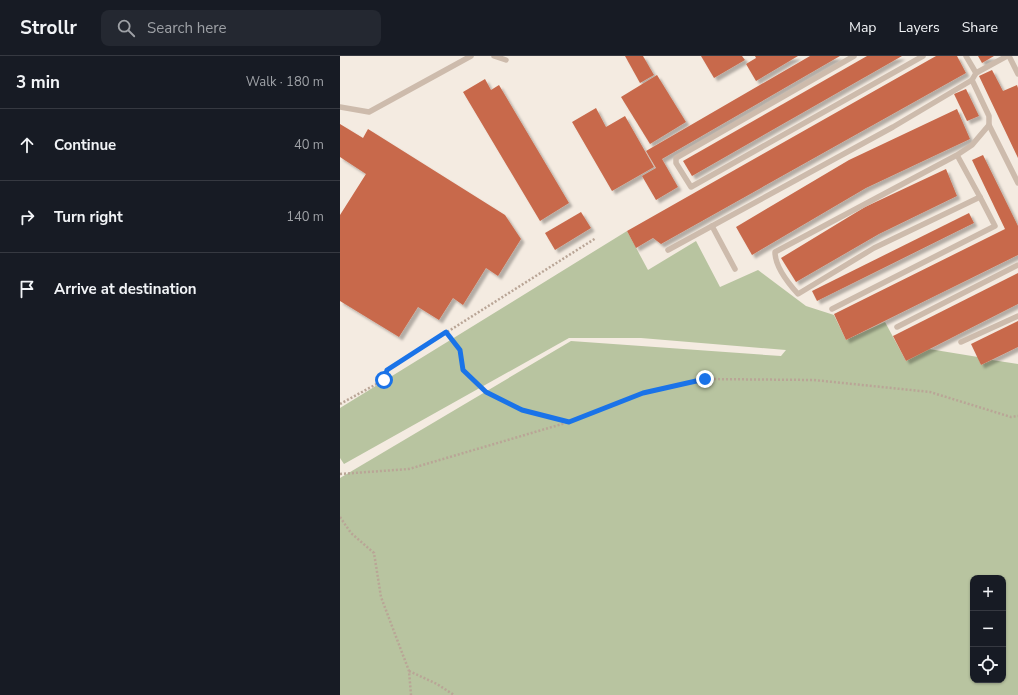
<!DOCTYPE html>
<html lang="en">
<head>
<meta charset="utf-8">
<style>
	:root { --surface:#171b24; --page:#242831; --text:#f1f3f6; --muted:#9ea1a6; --line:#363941 }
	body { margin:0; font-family:"Nunito Sans",sans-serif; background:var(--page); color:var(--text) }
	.controls { position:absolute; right:12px; bottom:12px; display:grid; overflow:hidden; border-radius:8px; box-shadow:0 1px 3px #0004 }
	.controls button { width:36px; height:36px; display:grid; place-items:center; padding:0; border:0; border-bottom:1px solid var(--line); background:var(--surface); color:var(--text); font:20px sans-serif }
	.stop { position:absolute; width:12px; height:12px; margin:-9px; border:3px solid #1a73e8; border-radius:50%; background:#fff }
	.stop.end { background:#1a73e8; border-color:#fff; box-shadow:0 1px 4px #0008 }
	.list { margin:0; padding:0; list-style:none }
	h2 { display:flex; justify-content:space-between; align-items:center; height:52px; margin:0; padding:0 16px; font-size:17px }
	h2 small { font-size:13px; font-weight:400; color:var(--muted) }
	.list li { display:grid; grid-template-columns:26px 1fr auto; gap:12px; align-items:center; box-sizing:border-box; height:72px; padding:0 16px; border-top:1px solid var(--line) }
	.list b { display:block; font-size:15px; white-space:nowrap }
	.list em { font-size:13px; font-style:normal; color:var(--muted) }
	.icon { flex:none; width:22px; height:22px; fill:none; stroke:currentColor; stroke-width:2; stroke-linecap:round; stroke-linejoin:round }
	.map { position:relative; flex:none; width:678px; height:639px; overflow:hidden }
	header { display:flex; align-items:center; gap:24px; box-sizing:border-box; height:56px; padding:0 20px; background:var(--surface); border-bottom:1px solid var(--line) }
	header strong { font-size:19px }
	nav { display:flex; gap:22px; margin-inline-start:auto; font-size:14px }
	.search { width:280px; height:36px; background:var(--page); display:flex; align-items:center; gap:10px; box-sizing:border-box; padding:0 14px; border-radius:8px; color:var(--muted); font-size:15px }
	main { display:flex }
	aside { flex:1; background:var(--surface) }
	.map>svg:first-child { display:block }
</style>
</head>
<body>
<header>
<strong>Strollr</strong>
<div class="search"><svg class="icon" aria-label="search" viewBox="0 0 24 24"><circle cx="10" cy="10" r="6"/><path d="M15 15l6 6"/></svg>Search here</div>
<nav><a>Map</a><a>Layers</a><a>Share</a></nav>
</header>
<main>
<aside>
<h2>3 min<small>Walk · 180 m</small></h2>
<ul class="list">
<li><svg class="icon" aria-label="ahead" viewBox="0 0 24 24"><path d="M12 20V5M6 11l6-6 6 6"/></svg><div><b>Continue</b></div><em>40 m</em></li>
<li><svg class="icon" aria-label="right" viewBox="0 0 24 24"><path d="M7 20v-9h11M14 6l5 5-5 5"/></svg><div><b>Turn right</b></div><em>140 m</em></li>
<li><svg class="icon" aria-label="arrive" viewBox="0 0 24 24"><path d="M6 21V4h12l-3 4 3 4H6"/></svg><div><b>Arrive at destination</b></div></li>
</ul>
</aside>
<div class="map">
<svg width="678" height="639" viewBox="0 0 678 639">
	<defs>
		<filter id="shadow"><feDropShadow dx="3.5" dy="3.5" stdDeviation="1" flood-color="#0004"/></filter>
	</defs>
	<rect width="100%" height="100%" fill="#f4ebe1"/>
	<path fill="#b8c4a0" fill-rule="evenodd" d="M 287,175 L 308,214 L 356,185 L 380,231 L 418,214 L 466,250 L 494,259 L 506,284 L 545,266 L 566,305 L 589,293 L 638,301 L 641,309 L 652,304 L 678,308 L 678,639 L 0,639 L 0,422 L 231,285 L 441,300 L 446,294 L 301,282 L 229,282 L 4,408 L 0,402 L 0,352 ZM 633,522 L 663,522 L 663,624 L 633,624 Z"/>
	<g fill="#c8694b" filter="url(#shadow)">
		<polygon points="285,0 303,0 314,19 300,27"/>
		<polygon points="361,0 402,0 405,4 374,22"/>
		<polygon points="415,0 458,0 416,25 406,8 416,2"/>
		<polygon points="470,0 500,0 322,103 338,131 316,144 302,120 316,112 306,95"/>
		<polygon points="527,0 562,0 352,120 343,105"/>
		<polygon points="596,0 617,0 626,17 321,188 313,182 296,192 287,175"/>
		<polygon points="638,0 654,0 642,7"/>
		<polygon points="652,14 663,35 677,29 678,32 678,102 639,20"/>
		<polygon points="317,19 346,66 310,88 281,41"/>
		<polygon points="145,23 151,34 159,29 229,147 200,165 123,36"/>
		<polygon points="626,33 639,60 627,65 614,38"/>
		<polygon points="256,52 266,71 285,60 314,111 272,135 232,66"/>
		<polygon points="617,53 630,83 526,132 412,199 396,171 509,104"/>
		<polygon points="0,68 23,82 28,73 165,159 181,183 158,220 146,212 123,249 113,242 99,264 78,251 59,281 0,245 0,159 26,118 0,101"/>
		<polygon points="643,99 678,170 678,199 506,284 494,258 665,173 632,104"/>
		<polygon points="606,113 617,140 539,178 456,226 441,202 525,151"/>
		<polygon points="241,156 251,172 215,194 205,177"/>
		<polygon points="629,157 634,167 477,245 472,235"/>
		<polygon points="678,217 678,248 566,305 553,280"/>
		<polygon points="678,265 678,291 641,309 631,288"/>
	</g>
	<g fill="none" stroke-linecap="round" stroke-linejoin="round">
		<g stroke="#b9a596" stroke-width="2.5" stroke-dasharray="2 2" stroke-linecap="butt">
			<polyline points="106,277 120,294 123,314 146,336 182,354 229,366"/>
			<polyline points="0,348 44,324 47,314 256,182"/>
			<polyline points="0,418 69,413 229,366 303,337 365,323 474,324 590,336 671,361 678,360"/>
			<polyline points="0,461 11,477 34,497 41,541 69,615 71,639"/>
			<polyline points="69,615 97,628 114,639"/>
		</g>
		<g stroke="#cdbbac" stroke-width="5.5">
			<polyline points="154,0 166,4"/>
			<polyline points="514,0 336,102 336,107 351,131 583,0"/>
			<polyline points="626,0 636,17 667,0"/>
			<polyline points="669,0 678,18"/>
			<polyline points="0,51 29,56 131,0"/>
			<polyline points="649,69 678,127"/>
			<path d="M 617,99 L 640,141 L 534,192 L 458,238 C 448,227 435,211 435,196 L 617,99 L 632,89 L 649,69 L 649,60 L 632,24"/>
			<polyline points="372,170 395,213"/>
			<polyline points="328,194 553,71 632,24 636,17"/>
			<polyline points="492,253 655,170 640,141"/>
			<polyline points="557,271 678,209"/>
			<polyline points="621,286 678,260"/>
		</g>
	</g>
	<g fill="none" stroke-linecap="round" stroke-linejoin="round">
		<polyline stroke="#1a73e8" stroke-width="5" points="44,324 47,314 106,276 120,294 123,314 146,336 182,354 229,366 303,337 365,323"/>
	</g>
</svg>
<div class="controls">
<button>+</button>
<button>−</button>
<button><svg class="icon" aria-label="locate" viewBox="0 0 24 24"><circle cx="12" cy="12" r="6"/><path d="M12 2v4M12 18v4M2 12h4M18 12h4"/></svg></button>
</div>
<div class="stop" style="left:44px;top:324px"></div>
<div class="stop end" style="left:365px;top:323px"></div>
</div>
</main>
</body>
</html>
